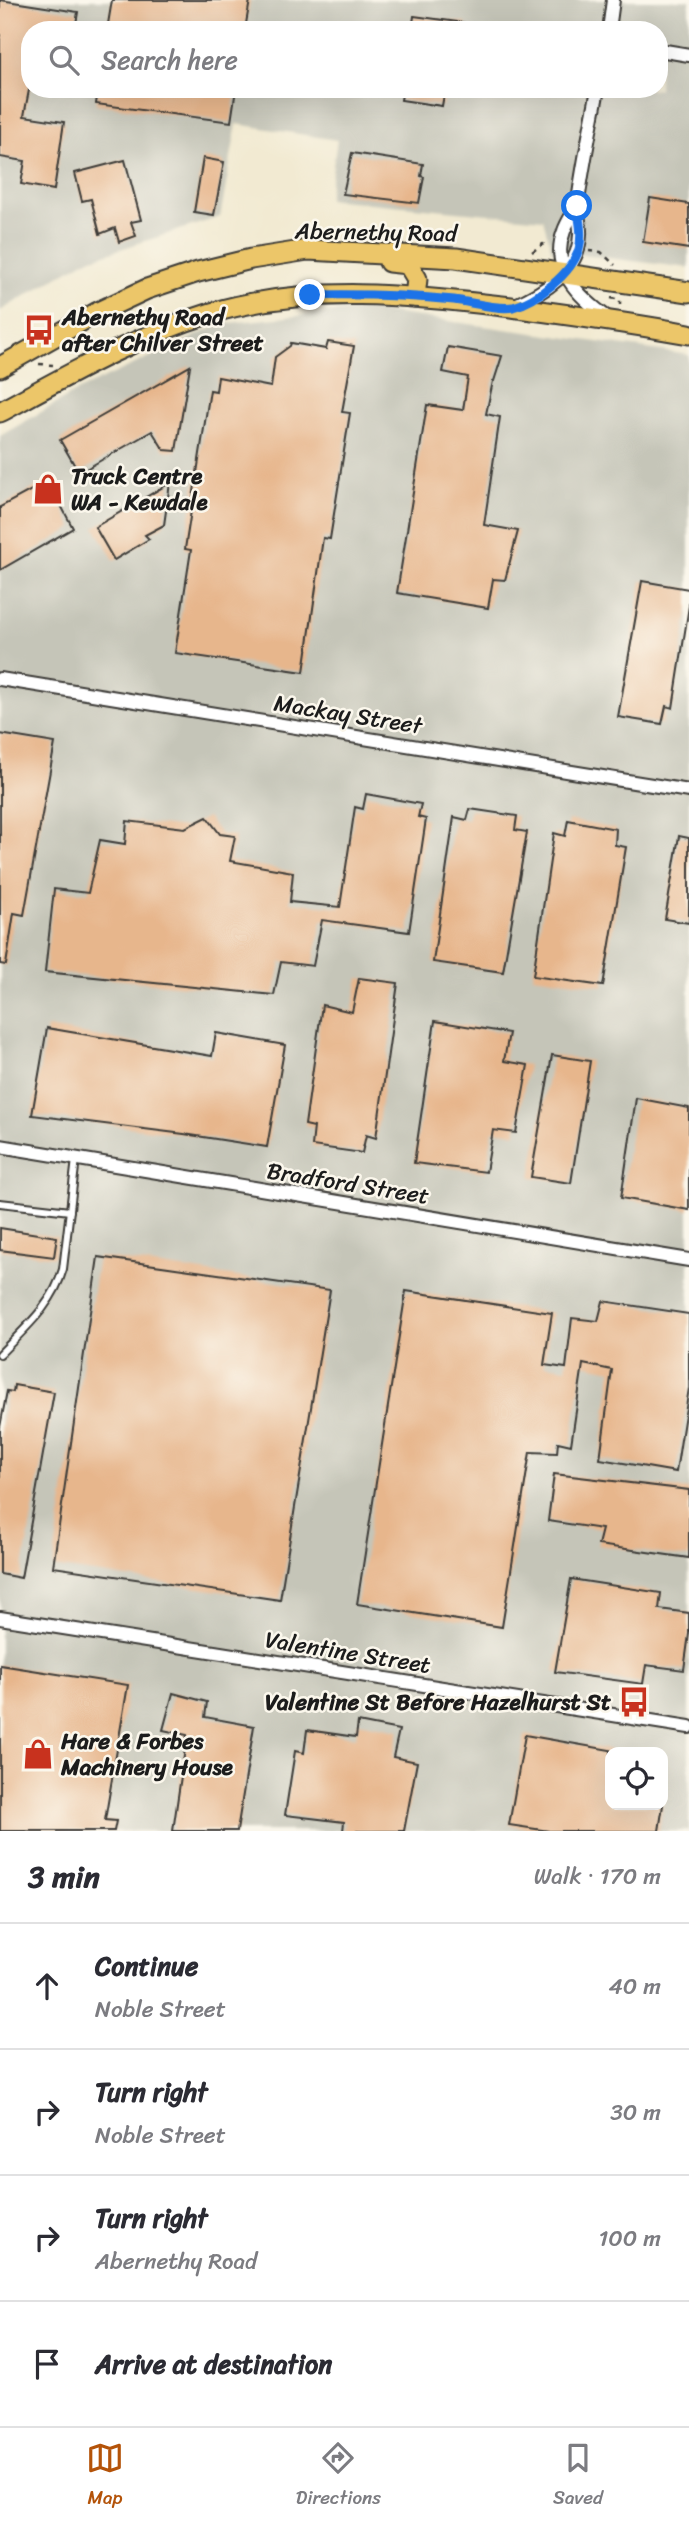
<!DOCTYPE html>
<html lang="en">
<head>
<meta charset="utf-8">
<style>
	:root { --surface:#fff; --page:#f2f2f3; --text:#2b2b33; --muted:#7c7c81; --line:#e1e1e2; --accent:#b45309 }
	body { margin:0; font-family:Sriracha,sans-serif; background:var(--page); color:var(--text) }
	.controls { position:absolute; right:21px; bottom:21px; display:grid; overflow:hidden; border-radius:14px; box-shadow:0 7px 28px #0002 }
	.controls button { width:63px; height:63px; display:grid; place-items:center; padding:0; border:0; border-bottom:2px solid var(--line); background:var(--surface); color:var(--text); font:35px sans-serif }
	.stop { position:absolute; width:21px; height:21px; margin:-16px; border:5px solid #1a73e8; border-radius:50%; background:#fff }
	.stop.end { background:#1a73e8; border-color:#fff; box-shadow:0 2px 7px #0008 }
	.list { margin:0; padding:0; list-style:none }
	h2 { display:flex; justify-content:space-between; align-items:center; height:91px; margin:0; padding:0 28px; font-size:30px }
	h2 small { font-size:23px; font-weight:400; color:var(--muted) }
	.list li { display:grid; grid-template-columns:46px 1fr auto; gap:21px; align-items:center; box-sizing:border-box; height:126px; padding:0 28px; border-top:2px solid var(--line) }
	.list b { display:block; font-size:26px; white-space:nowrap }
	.list p { margin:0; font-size:23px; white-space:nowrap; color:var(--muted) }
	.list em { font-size:23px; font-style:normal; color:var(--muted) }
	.icon { flex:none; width:38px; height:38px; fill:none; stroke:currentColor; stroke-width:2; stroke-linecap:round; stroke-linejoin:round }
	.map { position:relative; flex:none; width:689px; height:1831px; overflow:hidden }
	.search { position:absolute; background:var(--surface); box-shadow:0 7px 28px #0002; left:21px; right:21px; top:21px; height:77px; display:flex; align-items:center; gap:18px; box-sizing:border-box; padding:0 24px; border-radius:28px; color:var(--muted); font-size:26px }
	.sheet { height:595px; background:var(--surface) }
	nav { display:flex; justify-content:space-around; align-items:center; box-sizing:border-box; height:98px; border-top:2px solid var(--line); background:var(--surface); font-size:19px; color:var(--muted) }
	nav a { display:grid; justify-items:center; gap:4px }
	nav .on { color:var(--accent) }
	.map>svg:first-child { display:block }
</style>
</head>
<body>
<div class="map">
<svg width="689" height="1831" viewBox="0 0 689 1831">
	<rect width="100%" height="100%" fill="#fbf7ec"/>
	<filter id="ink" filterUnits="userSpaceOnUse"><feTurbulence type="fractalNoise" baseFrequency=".0143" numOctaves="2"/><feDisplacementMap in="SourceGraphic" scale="14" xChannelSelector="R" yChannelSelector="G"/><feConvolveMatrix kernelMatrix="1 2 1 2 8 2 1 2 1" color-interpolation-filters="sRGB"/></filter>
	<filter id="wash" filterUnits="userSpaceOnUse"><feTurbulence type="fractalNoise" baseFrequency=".00686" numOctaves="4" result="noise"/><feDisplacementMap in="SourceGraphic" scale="28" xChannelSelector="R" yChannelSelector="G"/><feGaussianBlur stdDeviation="1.57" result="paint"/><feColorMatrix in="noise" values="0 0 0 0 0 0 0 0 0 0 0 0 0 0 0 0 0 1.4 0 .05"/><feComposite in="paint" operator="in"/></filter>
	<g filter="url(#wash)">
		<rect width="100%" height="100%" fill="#f2ead2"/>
		<g fill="#c5c5b8" fill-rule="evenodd">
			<path d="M 0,0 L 689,0 L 689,268 L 552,251 L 543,219 L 328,199 L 337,140 L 237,124 L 220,217 L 86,260 L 0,311 ZM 30,30 L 659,30 L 659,89 L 30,89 Z"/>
			<path d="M 363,309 L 689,355 L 689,1831 L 0,1831 L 0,436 L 81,389 L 221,324 ZM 610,1752 L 663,1752 L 663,1805 L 610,1805 Z"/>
		</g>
		<g id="blocks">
			<g fill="#e7b68c">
				<polygon points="0,0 78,12 75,30 30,30 30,85 24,116 64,122 54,190 21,184 25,161 0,157"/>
				<polygon points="112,0 250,0 245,30 107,30"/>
				<polygon points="414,16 466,23 465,30 412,30"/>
				<polygon points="98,89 236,89 231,122 96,104"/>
				<polygon points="403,89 445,89 442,106 401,100"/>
				<polygon points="352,153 423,164 421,176 424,177 419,203 343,194"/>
				<polygon points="203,158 224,162 214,215 194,212"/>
				<polygon points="125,160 141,220 131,222 136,236 119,242 115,228 100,234 91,199 82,201 75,173"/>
				<polygon points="650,198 689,204 689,249 643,242"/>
				<polygon points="328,342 354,346 342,412 350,413 330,539 323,538 304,672 175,653 191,550 185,549 210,390 216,391 218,377 271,387 275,357 290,346 291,343 326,349"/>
				<polygon points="448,347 502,356 494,381 493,381 486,414 500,417 484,525 518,531 505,580 493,579 488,608 397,593 427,405 463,410 468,377 443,372"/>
				<polygon points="190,366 176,451 164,450 152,431 79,473 60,440"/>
				<polygon points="48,481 73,528 0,570 0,507"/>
				<polygon points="170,483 164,525 145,535 149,539 114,560 95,527"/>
				<polygon points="642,581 689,589 689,606 673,708 666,706 662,724 618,717"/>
				<polygon points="0,734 55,743 24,915 14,913 6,965 0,964"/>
				<polygon points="366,794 421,804 418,817 426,819 409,932 322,920 313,966 281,962 274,995 45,972 54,889 88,893 100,840 125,844 127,821 185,828 207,817 220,834 235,836 230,861 293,872 290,902 340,907 355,807 363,809"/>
				<polygon points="470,809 517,816 515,830 527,832 503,972 433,962 454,817 467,820"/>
				<polygon points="568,820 616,829 615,845 626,847 603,986 533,976 554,833 565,836"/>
				<polygon points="679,836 689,838 689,923 665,919"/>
				<polygon points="359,978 398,983 376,1138 366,1135 362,1153 312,1146 314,1127 305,1125 322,1005 352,1012"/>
				<polygon points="435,1021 509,1033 504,1061 528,1065 516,1133 493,1130 486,1172 414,1163"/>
				<polygon points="47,1028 212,1056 216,1033 285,1045 267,1147 184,1134 32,1115"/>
				<polygon points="552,1055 590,1061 571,1183 531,1177"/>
				<polygon points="636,1098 689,1108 689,1210 621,1198"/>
				<polygon points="0,1228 57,1237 54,1257 0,1250"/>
				<polygon points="98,1257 330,1290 280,1600 53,1567"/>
				<polygon points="406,1291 552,1313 544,1365 566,1368 572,1318 598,1321 603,1301 689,1314 689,1388 676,1472 600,1459 612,1370 583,1364 571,1445 558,1442 557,1453 530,1452 502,1627 357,1604"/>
				<polygon points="14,1385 54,1392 21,1578 0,1574 0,1427 7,1391 13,1392"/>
				<polygon points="554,1474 689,1490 689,1558 598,1545 602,1529 548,1521"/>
				<polygon points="571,1579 661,1593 659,1609 689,1613 689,1634 684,1670 646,1665 643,1684 555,1672"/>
				<polygon points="0,1665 128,1685 105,1820 116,1821 114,1831 0,1831"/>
				<polygon points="173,1693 207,1702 205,1717 254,1726 237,1831 173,1831 187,1735 163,1730"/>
				<polygon points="358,1722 399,1730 393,1757 417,1762 404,1831 343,1831 344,1822 285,1815 295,1751 304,1753 307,1730 356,1737"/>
				<polygon points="525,1735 610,1750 610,1805 663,1805 659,1831 549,1831 509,1825"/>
			</g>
		</g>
	</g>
	<g filter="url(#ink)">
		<use href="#blocks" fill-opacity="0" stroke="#3c3b37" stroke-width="2"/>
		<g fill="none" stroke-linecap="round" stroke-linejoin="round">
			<g stroke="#3c3b37" stroke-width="10">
				<g id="lane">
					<polyline points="0,1203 70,1211"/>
					<path d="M 0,1354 C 25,1328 53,1305 63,1269 L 76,1159"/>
				</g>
			</g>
			<g stroke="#3c3b37" stroke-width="16">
				<g id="street">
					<polyline points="609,30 613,0"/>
					<polyline points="659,50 689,55"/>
					<path d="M 577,206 C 573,214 567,222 564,231 C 549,269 580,298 608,318"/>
					<path d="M 513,306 C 543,293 579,272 580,235 C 581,224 576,213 578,202 C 583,164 591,127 598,89"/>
					<polyline points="0,679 689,791"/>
					<polyline points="0,1146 689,1260"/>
					<polyline points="0,1618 689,1727"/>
				</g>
			</g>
			<g stroke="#3c3b37" stroke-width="23">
				<g id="primary">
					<polyline points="389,262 408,264 417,279 415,297"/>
					<polyline points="0,367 96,313 147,289 198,272 251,259 308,250 456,258 689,292"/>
					<path d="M 0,412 C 68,375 136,336 211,313 C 309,284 411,295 511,307 C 570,315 630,323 689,334"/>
				</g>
			</g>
			<g stroke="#3c3b37" stroke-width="2.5" stroke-dasharray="5 5" stroke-linecap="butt">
				<polyline points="589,251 601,252 615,265"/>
				<polyline points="532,252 543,244 547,245"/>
				<polyline points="611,298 620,300 620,305"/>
				<polyline points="39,364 53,365"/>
			</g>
			<use href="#lane" stroke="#fff" stroke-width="6"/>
			<use href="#street" stroke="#fff" stroke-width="12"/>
			<use href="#primary" stroke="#ecc669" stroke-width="19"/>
		</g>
	</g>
	<g fill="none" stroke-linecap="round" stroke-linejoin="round" filter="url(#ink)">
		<path stroke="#1a73e8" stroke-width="9" d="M 310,295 C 359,294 406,295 454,300 C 470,302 499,310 513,307 C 537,301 572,273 579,249 C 583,235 579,219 577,206"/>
	</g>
	<defs>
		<g id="bus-bare" transform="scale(2.415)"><path d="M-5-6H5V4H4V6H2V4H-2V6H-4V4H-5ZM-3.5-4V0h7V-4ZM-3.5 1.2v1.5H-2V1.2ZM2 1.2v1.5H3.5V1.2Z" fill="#c8321e" stroke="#fbf7ec" stroke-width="2.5" paint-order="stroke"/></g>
		<g id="shop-bare" transform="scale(2.415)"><path d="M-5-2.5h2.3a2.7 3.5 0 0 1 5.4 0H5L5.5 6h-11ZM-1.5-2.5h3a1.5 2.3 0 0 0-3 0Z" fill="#c8321e" stroke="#fbf7ec" stroke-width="2.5" paint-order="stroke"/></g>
	</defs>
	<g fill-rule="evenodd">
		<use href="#bus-bare" x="39" y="330"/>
		<use href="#shop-bare" x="48" y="489"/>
		<use href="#bus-bare" x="634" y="1702"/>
		<use href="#shop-bare" x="38" y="1754"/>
	</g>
	<g text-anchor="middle" stroke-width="5" stroke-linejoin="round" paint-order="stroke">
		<g font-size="23" fill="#1c1c1c" stroke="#fbf7ec">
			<text transform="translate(376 232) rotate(1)" y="8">Abernethy Road</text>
			<text transform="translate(348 714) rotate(9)" y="8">Mackay Street</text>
			<text transform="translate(348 1183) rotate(9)" y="8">Bradford Street</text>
			<text transform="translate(348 1652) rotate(9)" y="8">Valentine Street</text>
		</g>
		<g font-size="23" font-weight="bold" fill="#1c1c1c" stroke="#fbf7ec" text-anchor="start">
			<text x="62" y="325">Abernethy Road<tspan x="62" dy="26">after Chilver Street</tspan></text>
			<text x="71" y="484">Truck Centre<tspan x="71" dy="26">WA - Kewdale</tspan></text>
			<text x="611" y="1710" text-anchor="end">Valentine St Before Hazelhurst St</text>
			<text x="61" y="1749">Hare &amp; Forbes<tspan x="61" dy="26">Machinery House</tspan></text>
		</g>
	</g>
</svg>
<div class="controls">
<button><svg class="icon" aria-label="locate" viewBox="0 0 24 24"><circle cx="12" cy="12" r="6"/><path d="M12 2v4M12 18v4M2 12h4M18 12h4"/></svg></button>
</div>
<div class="stop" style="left:577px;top:206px"></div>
<div class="stop end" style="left:310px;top:295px"></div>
<div class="search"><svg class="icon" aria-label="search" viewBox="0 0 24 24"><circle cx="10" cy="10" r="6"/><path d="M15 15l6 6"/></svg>Search here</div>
</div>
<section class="sheet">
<h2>3 min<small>Walk · 170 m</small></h2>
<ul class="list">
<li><svg class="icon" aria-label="ahead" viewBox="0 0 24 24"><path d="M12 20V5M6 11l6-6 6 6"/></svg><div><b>Continue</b><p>Noble Street</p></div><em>40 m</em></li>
<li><svg class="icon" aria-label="right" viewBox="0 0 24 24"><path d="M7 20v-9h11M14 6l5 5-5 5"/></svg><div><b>Turn right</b><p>Noble Street</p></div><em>30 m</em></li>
<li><svg class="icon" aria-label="right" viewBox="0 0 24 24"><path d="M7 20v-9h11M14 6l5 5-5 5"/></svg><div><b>Turn right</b><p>Abernethy Road</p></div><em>100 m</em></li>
<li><svg class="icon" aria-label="arrive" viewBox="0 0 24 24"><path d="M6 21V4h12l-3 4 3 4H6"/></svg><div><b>Arrive at destination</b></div></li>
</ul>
</section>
<nav>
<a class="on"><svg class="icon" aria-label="map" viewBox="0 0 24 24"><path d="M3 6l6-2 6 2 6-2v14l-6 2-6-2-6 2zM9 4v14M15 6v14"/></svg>Map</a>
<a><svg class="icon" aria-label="directions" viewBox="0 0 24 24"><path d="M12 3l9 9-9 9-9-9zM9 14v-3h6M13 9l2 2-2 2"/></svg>Directions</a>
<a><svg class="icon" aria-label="saved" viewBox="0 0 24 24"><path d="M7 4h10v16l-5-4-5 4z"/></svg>Saved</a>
</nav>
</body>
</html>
